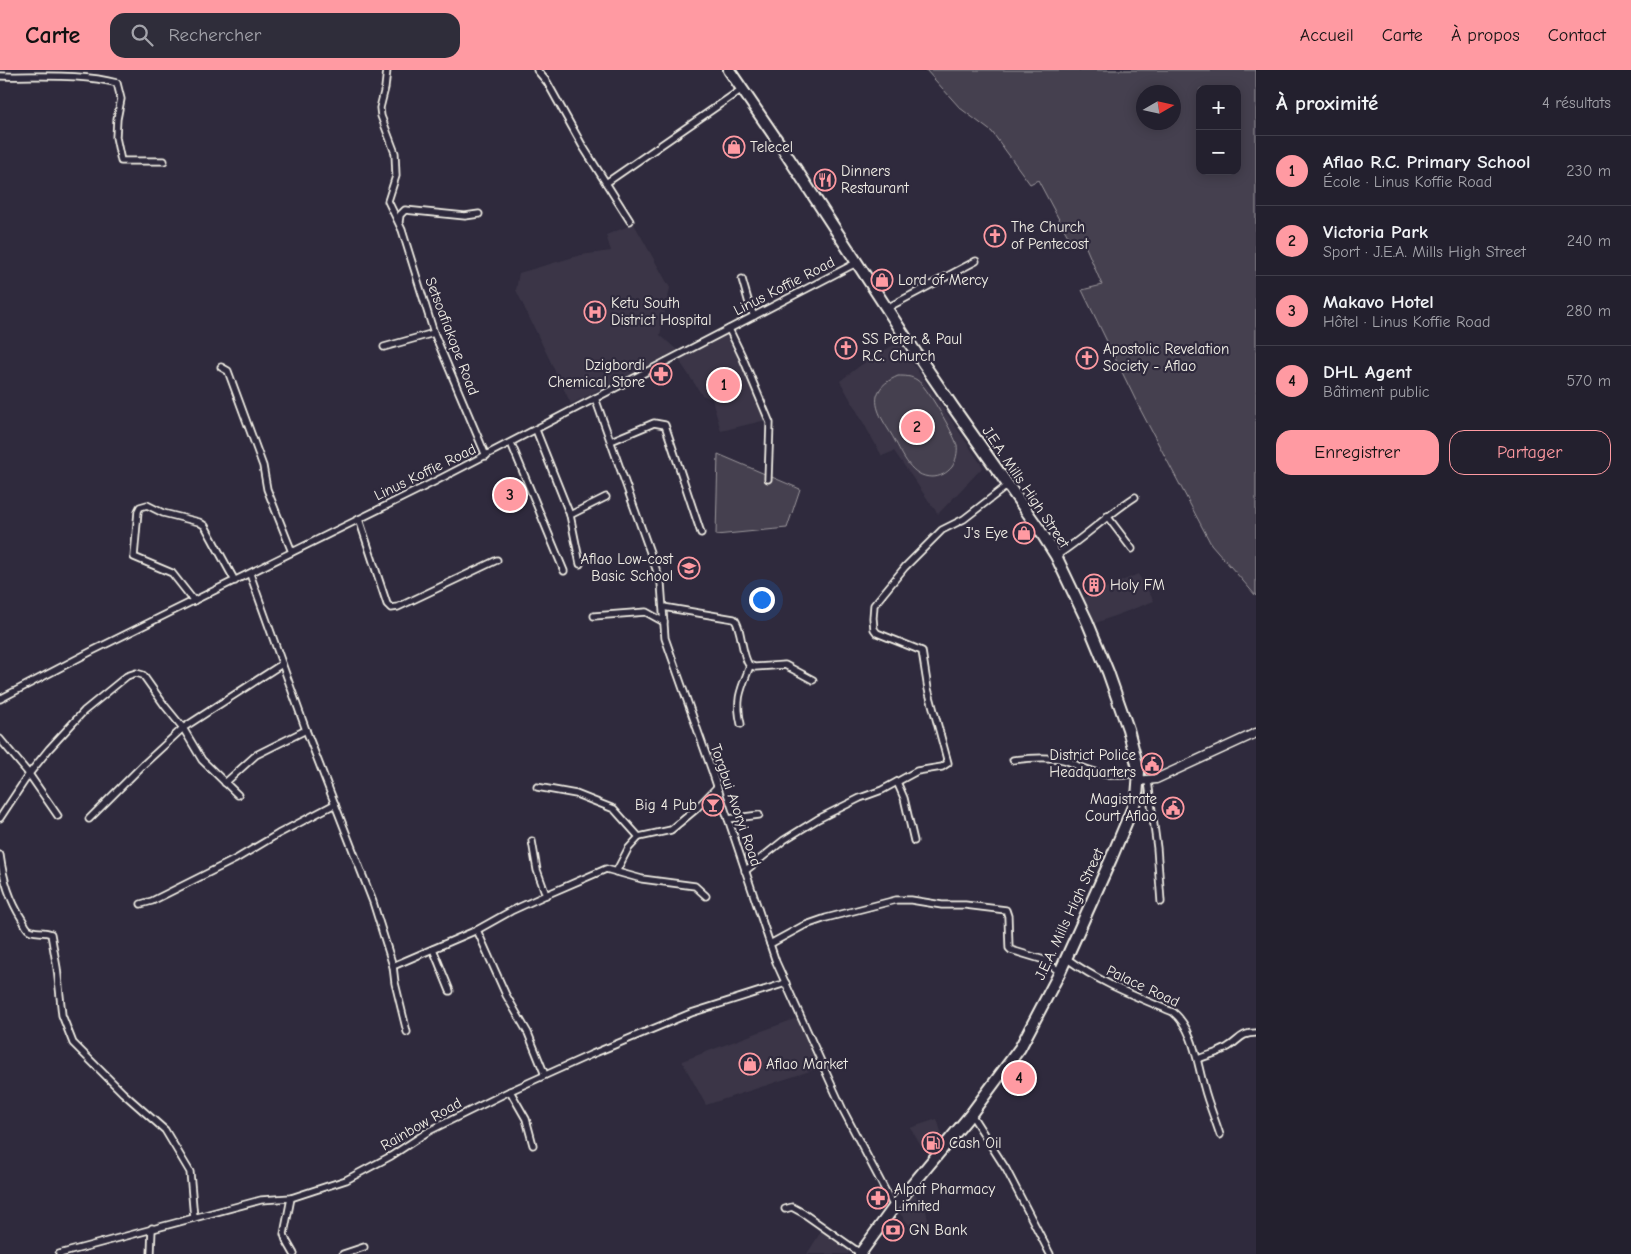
<!DOCTYPE html>
<html lang="fr">
<head>
<meta charset="utf-8">
<style>
	:root { --surface:#23202e; --page:#2f2d3a; --text:#f1f3f6; --muted:#a3a3aa; --line:#403e4a; --accent:#ff9aa2 }
	body { margin:0; font-family:"Comic Neue",sans-serif; background:var(--page); color:var(--text) }
	.controls { position:absolute; right:15px; top:15px; display:grid; overflow:hidden; border-radius:10px; box-shadow:0 2px 12px #0003 }
	.controls button { width:45px; height:45px; display:grid; place-items:center; padding:0; border:0; border-bottom:1px solid var(--line); background:var(--surface); color:var(--text); font:25px sans-serif }
	.compass { position:absolute; left:1136px; top:15px; width:45px; height:45px; border-radius:50%; background:var(--surface); box-shadow:0 2px 12px #0003; rotate:81deg }
	.you { position:absolute; left:761px; top:529px; width:18px; height:18px; margin:-12px; border:4px solid #fff; border-radius:50%; background:#1a73e8; box-shadow:0 0 0 8px #1a73e833 }
	.badge { display:grid; place-items:center; width:32px; height:32px; border-radius:50%; background:var(--accent); color:#111; font-size:16px; font-weight:700 }
	.pin { position:absolute; translate:-50% -50%; border:2px solid #fff; box-shadow:0 1px 5px #0006 }
	.list { margin:0; padding:0; list-style:none }
	h2 { display:flex; justify-content:space-between; align-items:center; height:65px; margin:0; padding:0 20px; font-size:21px }
	h2 small { font-size:16px; font-weight:400; color:var(--muted) }
	.list li { display:grid; grid-template-columns:32px 1fr auto; gap:15px; align-items:center; box-sizing:border-box; height:70px; padding:0 20px; border-top:1px solid var(--line) }
	.list b { display:block; font-size:19px; white-space:nowrap }
	.list p { margin:0; font-size:16px; white-space:nowrap; color:var(--muted) }
	.list em { font-size:16px; font-style:normal; color:var(--muted) }
	.actions { display:flex; gap:10px; padding:15px 20px }
	.actions a { flex:1; padding:11px 0; border:1px solid var(--accent); border-radius:15px; text-align:center; font-size:18px; color:var(--accent) }
	.actions .main { background:var(--accent); color:#111 }
	.icon { flex:none; width:28px; height:28px; fill:none; stroke:currentColor; stroke-width:2; stroke-linecap:round; stroke-linejoin:round }
	.map { position:relative; flex:none; width:1256px; height:1184px; overflow:hidden }
	header { display:flex; align-items:center; gap:30px; box-sizing:border-box; height:70px; padding:0 25px; background:var(--accent); color:#111 }
	header strong { font-size:24px }
	nav { display:flex; gap:28px; margin-inline-start:auto; font-size:18px }
	.search { width:350px; height:45px; background:var(--page); display:flex; align-items:center; gap:12px; box-sizing:border-box; padding:0 18px; border-radius:15px; color:var(--muted); font-size:19px }
	main { display:flex }
	aside { flex:1; background:var(--surface) }
	.map>svg:first-child { display:block }
</style>
</head>
<body>
<header>
<strong>Carte</strong>
<div class="search"><svg class="icon" aria-label="search" viewBox="0 0 24 24"><circle cx="10" cy="10" r="6"/><path d="M15 15l6 6"/></svg>Rechercher</div>
<nav><a>Accueil</a><a>Carte</a><a>À propos</a><a>Contact</a></nav>
</header>
<main>
<div class="map">
<svg width="1256" height="1184" viewBox="0 0 1256 1184">
	<rect width="100%" height="100%" fill="#2f2a3d"/>
	<filter id="ink" filterUnits="userSpaceOnUse"><feTurbulence type="fractalNoise" baseFrequency=".02" numOctaves="2"/><feDisplacementMap in="SourceGraphic" scale="10" xChannelSelector="R" yChannelSelector="G"/><feConvolveMatrix kernelMatrix="1 2 1 2 8 2 1 2 1" color-interpolation-filters="sRGB"/></filter>
	<g filter="url(#ink)">
		<g fill="#3b3647">
			<polygon points="634,154 670,218 660,265 677,280 571,334 516,220 519,203 581,185 611,181 606,165"/>
			<polygon points="730,263 766,350 721,361 712,329 702,325 677,287"/>
			<polygon points="898,272 983,397 938,444 894,381 882,386 840,311 861,295"/>
			<polygon points="1138,504 1154,531 1093,554 1083,528"/>
			<polygon points="797,948 819,998 706,1035 682,991"/>
			<polygon points="937,1049 942,1065 925,1081 910,1058"/>
			<polygon points="914,1123 925,1136 928,1150 915,1162 897,1140"/>
			<polygon points="822,1160 851,1179 848,1184 807,1184"/>
		</g>
		<g fill="#454050" stroke="#9c989c" fill-rule="evenodd">
			<path d="M 926,0 L 1256,0 L 1256,526 L 1211,474 L 1139,337 L 1082,220 L 1102,215 L 1082,168 L 1071,172 L 1038,110 L 1030,114 L 992,62 L 960,38 ZM 1200,19 L 1237,19 L 1237,101 L 1200,101 ZM 1144,22 L 1174,22 L 1174,52 L 1144,52 Z"/>
			<path d="M 898,306 C 905,306 911,306 917,310 C 926,315 954,364 957,375 C 958,382 956,391 952,397 C 947,403 940,407 932,407 C 911,407 903,385 894,369 C 887,356 874,341 877,326 C 880,315 889,310 898,306 Z"/>
			<polygon points="718,384 800,419 787,458 716,465"/>
		</g>
		<g fill="none" stroke-linecap="round" stroke-linejoin="round">
			<g stroke="#f4f1e8" stroke-width="9">
				<g id="street">
					<polyline points="387,0 385,18 380,38 381,46 395,83 396,106 388,131 402,160 434,263 486,386"/>
					<polyline points="537,0 547,12 582,75 606,113 742,19"/>
					<path d="M 0,6 C 37,7 81,3 117,13 L 121,29 L 117,49 L 116,67 L 121,91 L 164,91"/>
					<polyline points="606,113 630,151"/>
					<polyline points="399,152 400,145 405,140 465,146 479,144"/>
					<polyline points="742,209 750,237 754,246"/>
					<polyline points="887,238 976,191"/>
					<polyline points="729,259 742,286 770,353 768,409"/>
					<polyline points="384,277 434,263"/>
					<polyline points="221,297 228,301 263,396 267,419 292,482"/>
					<polyline points="595,328 661,513 665,568 712,701 776,892 843,1040 894,1137"/>
					<polyline points="536,360 570,445 580,494"/>
					<polyline points="611,371 654,353 665,355 701,463"/>
					<polyline points="511,373 564,501"/>
					<polyline points="570,445 606,427"/>
					<polyline points="1107,446 1132,479"/>
					<polyline points="359,449 387,534 391,538 398,537 497,490"/>
					<path d="M 1056,486 C 1084,468 1107,445 1135,427"/>
					<polyline points="250,504 306,660 373,832 393,896 395,913 407,962"/>
					<polyline points="194,531 172,503 134,487 138,441 140,437 147,435 163,443 199,452 205,456 235,511"/>
					<path d="M 663,537 L 734,549 C 742,557 741,584 749,595 L 755,597 L 785,595 L 813,610"/>
					<polyline points="594,546 646,542 664,552"/>
					<polyline points="0,629 92,581 430,414 858,192"/>
					<path d="M 741,654 C 735,629 741,619 750,596"/>
					<polyline points="0,669 29,704 58,746"/>
					<path d="M 1013,690 C 1029,688 1048,686 1064,690 C 1069,691 1074,694 1078,696 C 1101,705 1116,709 1139,702"/>
					<polyline points="1148,711 1157,778 1161,832"/>
					<polyline points="897,712 904,728 914,771"/>
					<polyline points="225,713 256,685 306,660"/>
					<polyline points="537,717 576,724 614,739 639,767 671,760 695,740 717,717"/>
					<polyline points="0,748 29,704 49,679 84,641 127,606 136,603 143,605 165,636 183,658 202,690 238,725"/>
					<polyline points="89,749 144,694 183,658 282,594"/>
					<polyline points="728,749 759,745"/>
					<polyline points="532,771 537,800 546,825"/>
					<path d="M 0,785 C 3,808 9,829 22,849 C 24,852 25,856 28,859 C 33,864 44,860 51,864 L 57,898 L 62,945 L 73,973 L 123,1023 L 165,1060 L 190,1102 L 194,1148"/>
					<polyline points="745,801 784,770 818,749 860,728 882,720 917,701 942,697 948,693 928,619 922,581 877,563 874,559 873,548 874,535 905,497 942,460 964,449 1008,415"/>
					<polyline points="616,802 628,779 639,767"/>
					<polyline points="141,834 152,831 236,789 278,764 335,734"/>
					<polyline points="477,860 506,925 528,963 545,1005"/>
					<polyline points="770,874 803,856 826,848 896,830 911,830 942,835 965,835 1006,840 1008,846 1009,878 1011,880 1044,890 1060,902"/>
					<polyline points="433,879 450,921"/>
					<path d="M 1066,888 C 1100,913 1135,926 1173,942 C 1194,959 1197,993 1204,1017 C 1208,1033 1215,1049 1220,1065"/>
					<polyline points="393,896 477,860 511,841 546,825 606,799 642,809 695,816 706,826"/>
					<path d="M 1198,989 C 1208,985 1219,983 1228,977 C 1240,970 1240,963 1256,963"/>
					<polyline points="510,1021 526,1049 533,1075"/>
					<polyline points="971,1044 1006,1099 1050,1184"/>
					<polyline points="291,1128 284,1164 286,1170 294,1184"/>
					<polyline points="785,1139 792,1137 803,1143 860,1183"/>
					<polyline points="59,1184 261,1130 291,1128 346,1110 391,1086 429,1061 510,1021 590,985 691,943 786,913"/>
					<polyline points="151,1184 152,1158"/>
					<polyline points="343,1184 364,1177"/>
				</g>
			</g>
			<g stroke="#f4f1e8" stroke-width="11">
				<polyline id="secondary" points="1138,711 1156,709 1256,663"/>
			</g>
			<g stroke="#f4f1e8" stroke-width="14">
				<polyline id="highway" points="729,0 779,73 908,271 953,337 1039,459 1056,486 1087,551 1108,602 1128,659 1139,702 1137,727 1111,789 1060,902 1020,978 971,1044 894,1137 860,1184"/>
			</g>
			<use href="#street" stroke="#2f2a3d" stroke-width="5.5"/>
			<use href="#secondary" stroke="#2f2a3d" stroke-width="8"/>
			<use href="#highway" stroke="#2f2a3d" stroke-width="10"/>
		</g>
	</g>
	<defs>
		<g id="shop-ring" transform="scale(1.125)"><circle r="9.5" fill="#2f2a3d" stroke="#ff9aa2" stroke-width="1.5"/><path d="M-5-2.5h2.3a2.7 3.5 0 0 1 5.4 0H5L5.5 6h-11ZM-1.5-2.5h3a1.5 2.3 0 0 0-3 0Z" fill="#ff9aa2"/></g>
		<g id="restaurant-ring" transform="scale(1.125)"><circle r="9.5" fill="#2f2a3d" stroke="#ff9aa2" stroke-width="1.5"/><path d="M-5-6h1v4h1v-4h1v4h1v-4h1v5L-1.5 .5V6h-2V.5L-5-1ZM5-6V6H3V1.5H1.5Q1.5-4 5-6Z" fill="#ff9aa2"/></g>
		<g id="church-ring" transform="scale(1.125)"><circle r="9.5" fill="#2f2a3d" stroke="#ff9aa2" stroke-width="1.5"/><path d="M-1.2-6h2.4v3.5h3.3v2.4h-3.3V6h-2.4V-.1h-3.3v-2.4h3.3Z" fill="#ff9aa2"/></g>
		<g id="hospital-ring" transform="scale(1.125)"><circle r="9.5" fill="#2f2a3d" stroke="#ff9aa2" stroke-width="1.5"/><path d="M-5-5h3v3.5h4V-5h3V5h-3V1.5h-4V5h-3Z" fill="#ff9aa2"/></g>
		<g id="pharmacy-ring" transform="scale(1.125)"><circle r="9.5" fill="#2f2a3d" stroke="#ff9aa2" stroke-width="1.5"/><path d="M-2-6h4v4h4v4h-4v4h-4v-4h-4v-4h4Z" fill="#ff9aa2"/></g>
		<g id="school-ring" transform="scale(1.125)"><circle r="9.5" fill="#2f2a3d" stroke="#ff9aa2" stroke-width="1.5"/><path d="M0-5L7-2L0 1L-7-2ZM-4 1L0 2.5L4 1V4Q0 6-4 4Z" fill="#ff9aa2"/></g>
		<g id="building-ring" transform="scale(1.125)"><circle r="9.5" fill="#2f2a3d" stroke="#ff9aa2" stroke-width="1.5"/><path d="M-4-6H4V6H1V3H-1V6H-4ZM-2.5-4.3h1.7v1.8h-1.7ZM.8-4.3h1.7v1.8H.8ZM-2.5-1h1.7V.8h-1.7ZM.8-1h1.7V.8H.8Z" fill="#ff9aa2"/></g>
		<g id="civic-ring" transform="scale(1.125)"><circle r="9.5" fill="#2f2a3d" stroke="#ff9aa2" stroke-width="1.5"/><path d="M-.6-6.5H3V-4.5H.6V-3L4-1V1h2V6H-6V1h2V-1L-.6-3ZM-1.2 2.5V6h2.4V2.5Z" fill="#ff9aa2"/></g>
		<g id="bar-ring" transform="scale(1.125)"><circle r="9.5" fill="#2f2a3d" stroke="#ff9aa2" stroke-width="1.5"/><path d="M-6-5H6L.8 .8V4.5H3.5V6h-7V4.5H-.8V.8Z" fill="#ff9aa2"/></g>
		<g id="fuel-ring" transform="scale(1.125)"><circle r="9.5" fill="#2f2a3d" stroke="#ff9aa2" stroke-width="1.5"/><path d="M-5.5-6h7V0h2V4h1.3V-2.5L3-4.5l.8-.8L6-3V5H2.5V1h-1V6h-7ZM-4.2-4.7v3.2H.2V-4.7Z" fill="#ff9aa2"/></g>
		<g id="bank-ring" transform="scale(1.125)"><circle r="9.5" fill="#2f2a3d" stroke="#ff9aa2" stroke-width="1.5"/><path d="M-6-4H6V4H-6ZM0-2.3a2.3 2.3 0 1 0 0 4.6a2.3 2.3 0 1 0 0-4.6Z" fill="#ff9aa2"/></g>
	</defs>
	<g fill-rule="evenodd">
		<use href="#shop-ring" x="734" y="77"/>
		<use href="#restaurant-ring" x="825" y="110"/>
		<use href="#church-ring" x="995" y="166"/>
		<use href="#shop-ring" x="882" y="210"/>
		<use href="#hospital-ring" x="595" y="242"/>
		<use href="#church-ring" x="846" y="278"/>
		<use href="#church-ring" x="1087" y="288"/>
		<use href="#pharmacy-ring" x="661" y="304"/>
		<use href="#shop-ring" x="1024" y="463"/>
		<use href="#school-ring" x="689" y="498"/>
		<use href="#building-ring" x="1094" y="515"/>
		<use href="#civic-ring" x="1152" y="694"/>
		<use href="#bar-ring" x="713" y="735"/>
		<use href="#civic-ring" x="1173" y="738"/>
		<use href="#shop-ring" x="750" y="994"/>
		<use href="#fuel-ring" x="933" y="1073"/>
		<use href="#pharmacy-ring" x="878" y="1128"/>
		<use href="#bank-ring" x="893" y="1160"/>
	</g>
	<g text-anchor="middle" stroke-width="4.5" stroke-linejoin="round" paint-order="stroke">
		<g font-size="15" fill="#f4f1e8" stroke="#2f2a3d" text-anchor="start">
			<text x="750" y="82">Telecel</text>
			<text x="841" y="106">Dinners<tspan x="841" dy="17">Restaurant</tspan></text>
			<text x="1011" y="162">The Church<tspan x="1011" dy="17">of Pentecost</tspan></text>
			<text x="898" y="215">Lord of Mercy</text>
			<text x="611" y="238">Ketu South<tspan x="611" dy="17">District Hospital</tspan></text>
			<text x="862" y="274">SS Peter &amp; Paul<tspan x="862" dy="17">R.C. Church</tspan></text>
			<text x="1103" y="284">Apostolic Revelation<tspan x="1103" dy="17">Society - Aflao</tspan></text>
			<text x="645" y="300" text-anchor="end">Dzigbordi<tspan x="645" dy="17">Chemical Store</tspan></text>
			<text x="1008" y="468" text-anchor="end">J's Eye</text>
			<text x="673" y="494" text-anchor="end">Aflao Low-cost<tspan x="673" dy="17">Basic School</tspan></text>
			<text x="1110" y="520">Holy FM</text>
			<text x="1136" y="690" text-anchor="end">District Police<tspan x="1136" dy="17">Headquarters</tspan></text>
			<text x="1157" y="734" text-anchor="end">Magistrate<tspan x="1157" dy="17">Court Aflao</tspan></text>
			<text x="697" y="740" text-anchor="end">Big 4 Pub</text>
			<text x="766" y="999">Aflao Market</text>
			<text x="949" y="1078">Cash Oil</text>
			<text x="894" y="1124">Alpat Pharmacy<tspan x="894" dy="17">Limited</tspan></text>
			<text x="909" y="1165">GN Bank</text>
		</g>
		<g font-size="15" fill="#f4f1e8" stroke="#2f2a3d">
			<text transform="translate(784 216) rotate(-27)" y="5">Linus Koffie Road</text>
			<text transform="translate(452 266) rotate(69)" y="5">Setsoafiakope Road</text>
			<text transform="translate(425 402) rotate(-26)" y="5">Linus Koffie Road</text>
			<text transform="translate(1026 417) rotate(56)" y="5">J.E.A. Mills High Street</text>
			<text transform="translate(736 735) rotate(71)" y="5">Torgbui Avoryi Road</text>
			<text transform="translate(1069 844) rotate(-65)" y="5">J.E.A. Mills High Street</text>
			<text transform="translate(1143 916) rotate(25)" y="5">Palace Road</text>
			<text transform="translate(421 1054) rotate(-30)" y="5">Rainbow Road</text>
		</g>
	</g>
</svg>
<div class="controls">
<button>+</button>
<button>−</button>
</div>
<svg class="compass" viewBox="-18 -18 36 36"><path d="M0-13l5 13h-10z" fill="#e53935"/><path d="M0 13l5-13h-10z" fill="#a3a3aa"/></svg>
<div class="you"></div>
<div class="pin badge" style="left:724px;top:315px">1</div>
<div class="pin badge" style="left:917px;top:357px">2</div>
<div class="pin badge" style="left:510px;top:425px">3</div>
<div class="pin badge" style="left:1019px;top:1008px">4</div>
</div>
<aside>
<h2>À proximité<small>4 résultats</small></h2>
<ul class="list">
<li><span class="badge">1</span><div><b>Aflao R.C. Primary School</b><p>École · Linus Koffie Road</p></div><em>230 m</em></li>
<li><span class="badge">2</span><div><b>Victoria Park</b><p>Sport · J.E.A. Mills High Street</p></div><em>240 m</em></li>
<li><span class="badge">3</span><div><b>Makavo Hotel</b><p>Hôtel · Linus Koffie Road</p></div><em>280 m</em></li>
<li><span class="badge">4</span><div><b>DHL Agent</b><p>Bâtiment public</p></div><em>570 m</em></li>
</ul>
<div class="actions"><a class="main">Enregistrer</a><a>Partager</a></div>
</aside>
</main>
</body>
</html>
